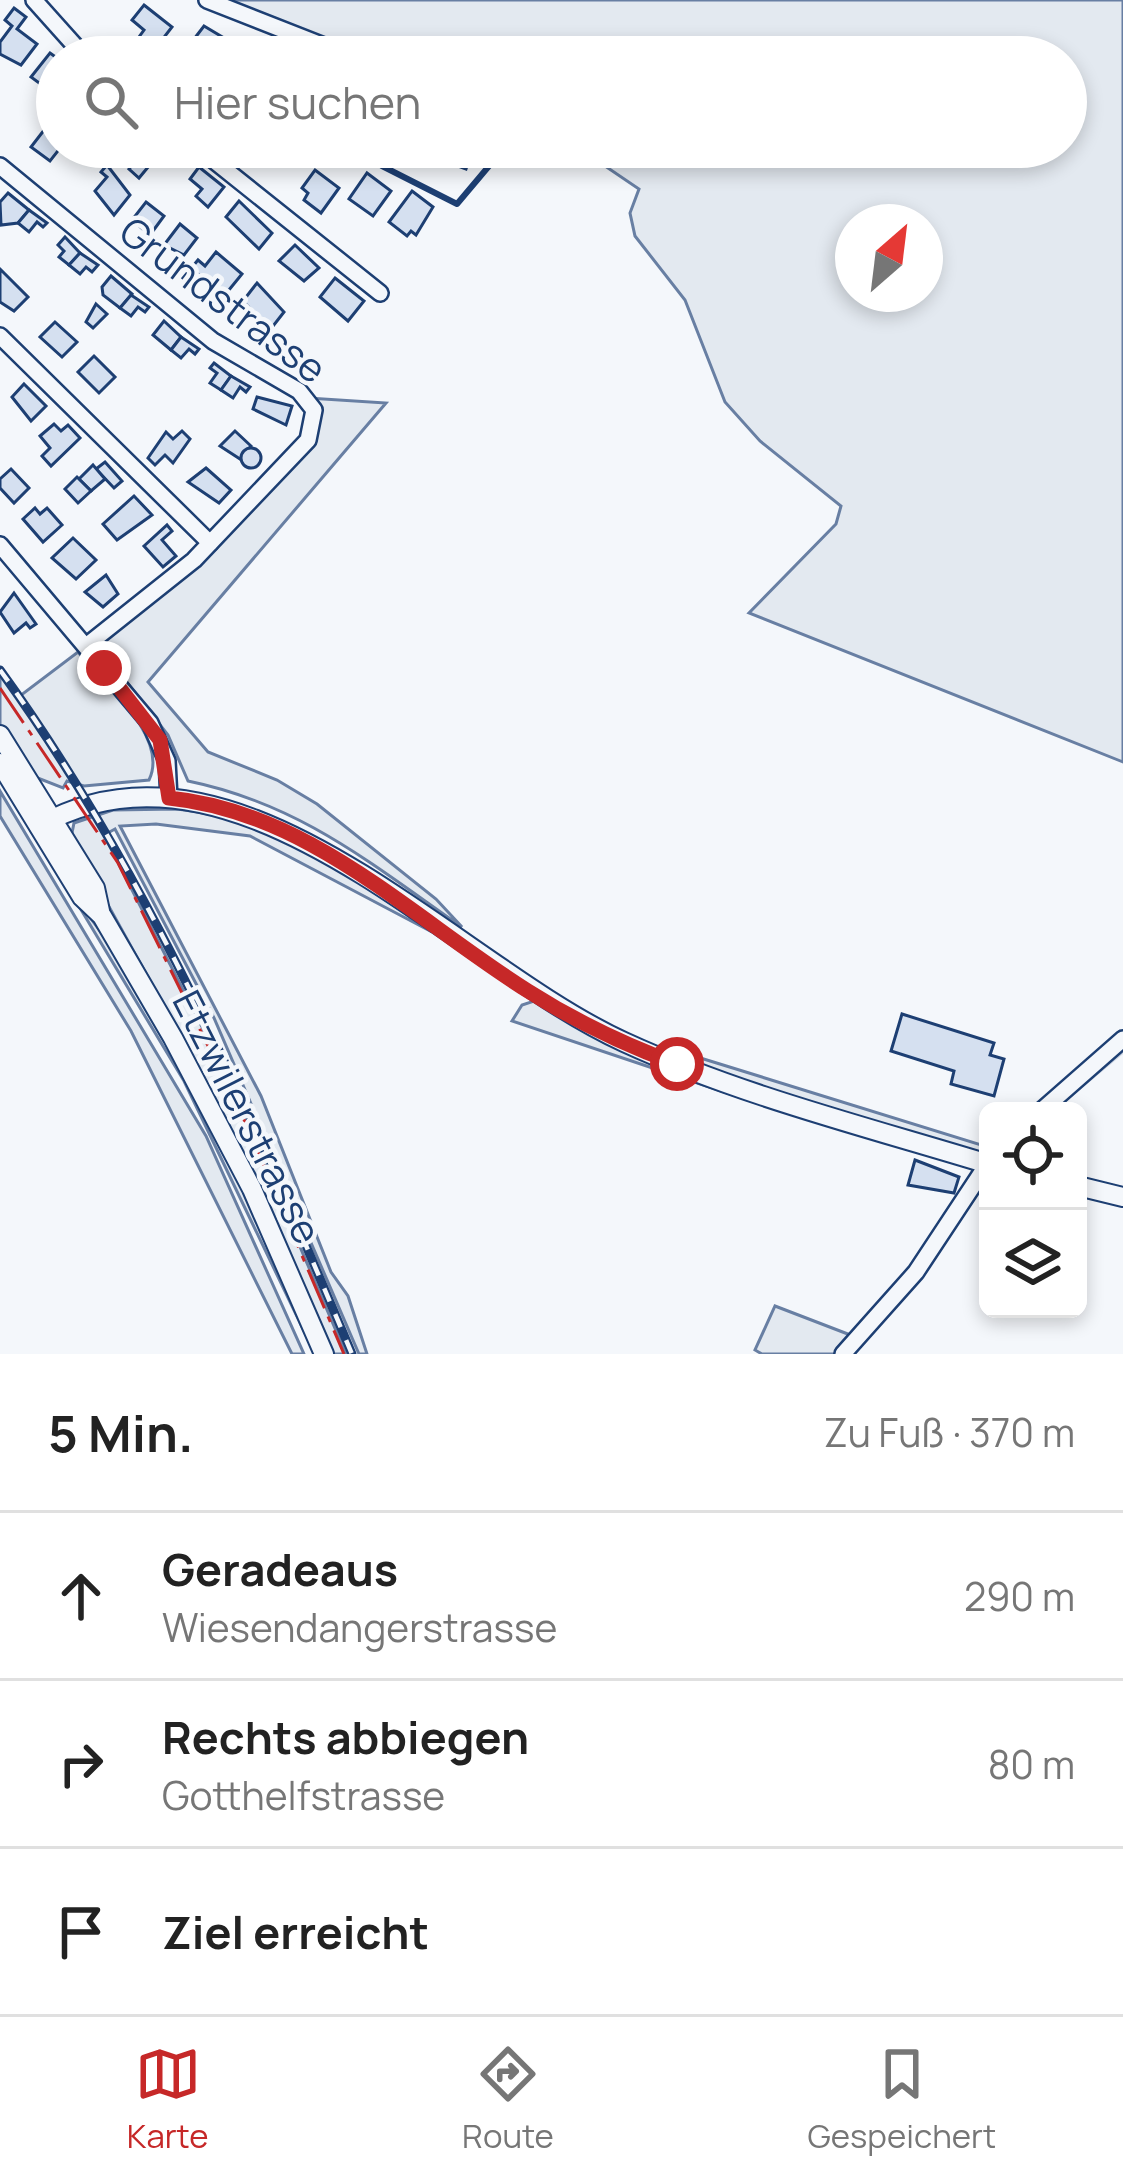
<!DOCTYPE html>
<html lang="de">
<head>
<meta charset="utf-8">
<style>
	:root { --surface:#fff; --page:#f6f6f6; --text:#222; --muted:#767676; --line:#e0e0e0; --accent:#c62828 }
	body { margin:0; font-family:Manrope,sans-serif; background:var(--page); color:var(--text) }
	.controls { position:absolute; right:36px; bottom:36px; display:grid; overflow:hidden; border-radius:18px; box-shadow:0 6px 18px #0003 }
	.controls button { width:108px; height:108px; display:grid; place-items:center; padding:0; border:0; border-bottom:3px solid var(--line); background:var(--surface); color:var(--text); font:60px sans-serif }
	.compass { position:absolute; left:835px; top:204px; width:108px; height:108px; border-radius:50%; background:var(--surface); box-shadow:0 6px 18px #0003; rotate:28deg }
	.stop { position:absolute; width:36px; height:36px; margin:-27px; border:9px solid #c62828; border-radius:50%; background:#fff }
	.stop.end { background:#c62828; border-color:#fff; box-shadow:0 3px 12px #0008 }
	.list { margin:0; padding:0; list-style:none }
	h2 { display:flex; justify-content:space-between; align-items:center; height:156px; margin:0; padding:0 48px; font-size:51px }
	h2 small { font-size:39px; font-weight:400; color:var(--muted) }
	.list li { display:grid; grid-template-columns:78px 1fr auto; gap:36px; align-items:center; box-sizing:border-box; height:168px; padding:0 48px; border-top:3px solid var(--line) }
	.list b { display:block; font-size:45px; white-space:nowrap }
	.list p { margin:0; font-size:39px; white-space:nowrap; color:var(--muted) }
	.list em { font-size:39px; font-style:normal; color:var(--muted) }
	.icon { flex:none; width:66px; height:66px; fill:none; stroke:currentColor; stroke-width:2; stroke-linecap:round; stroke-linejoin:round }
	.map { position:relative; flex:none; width:1123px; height:1354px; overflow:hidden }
	.search { position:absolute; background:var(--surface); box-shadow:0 6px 18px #0003; left:36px; right:36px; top:36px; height:132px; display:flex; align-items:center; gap:30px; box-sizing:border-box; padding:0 42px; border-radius:66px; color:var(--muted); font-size:45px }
	.sheet { height:660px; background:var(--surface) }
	nav { display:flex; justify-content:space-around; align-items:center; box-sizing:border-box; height:168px; border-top:3px solid var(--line); background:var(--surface); font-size:33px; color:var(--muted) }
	nav a { display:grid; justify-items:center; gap:6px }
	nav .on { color:var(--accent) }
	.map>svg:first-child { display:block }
</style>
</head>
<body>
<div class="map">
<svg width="1123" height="1354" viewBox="0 0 1123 1354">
	<rect width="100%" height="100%" fill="#f4f7fb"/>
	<g fill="#e3e9f0" stroke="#687fa3" stroke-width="3" fill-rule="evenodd">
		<path d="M 207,0 L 1123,0 L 1123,762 L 749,613 L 836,524 L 841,506 L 760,441 L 725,402 L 685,300 L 635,236 L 630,213 L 639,189 L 577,147 L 1066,147 L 1066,57 L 352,57 ZM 853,222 L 925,222 L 925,294 L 853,294 Z"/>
		<path d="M 308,398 L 386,403 L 148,682 L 208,752 L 277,780 L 317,804 L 436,899 L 462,927 C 370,863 300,804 188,781 L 168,735 L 101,649 L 120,657 L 96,638 L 159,592 L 308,440 Z"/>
		<path d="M 78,652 C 103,682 170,737 149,780 L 84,786 L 67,781 L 63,788 L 30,775 L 0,726 L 0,670 L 20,696 Z"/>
		<polygon points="0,791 206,1136 304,1354 292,1354 131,1031 0,816"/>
		<path d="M 177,809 C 275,819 354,879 432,932 L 250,836 L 156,824 L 120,826 L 261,1096 L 331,1272 L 348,1296 L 367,1354 L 359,1354 L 214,1018 L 115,829 L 104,835 L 225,1072 L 346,1354 L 331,1354 L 190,1053 L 71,838 L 74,823 L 113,810 Z"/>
		<path d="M 71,893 C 178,1024 248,1200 315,1354 L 184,1081 Z"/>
		<polygon points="534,1001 751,1101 512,1021 522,1005"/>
		<polygon points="681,1052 988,1147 988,1164 677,1064"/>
		<polygon points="775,1306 853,1336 838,1354 762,1354 755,1350"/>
	</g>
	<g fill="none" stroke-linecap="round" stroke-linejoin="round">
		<polyline stroke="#cfd7e4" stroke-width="4.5" points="1068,1097 1123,1051"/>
	</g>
	<g fill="#d5e0f0" stroke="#1d3f73" stroke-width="3">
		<polygon points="144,5 172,27 155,49 139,37 144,30 132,20"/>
		<polygon points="14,8 26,17 17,29 37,44 21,65 0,54 0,42 12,26 5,20"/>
		<polygon points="204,26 234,44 224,57 211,50 207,54 191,43"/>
		<polygon points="50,53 57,58 57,82 50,91 31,77"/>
		<polygon points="48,125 61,147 50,161 31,147"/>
		<polygon points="134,147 163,149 139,178 129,169 141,153"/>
		<polygon points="407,147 473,147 466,169"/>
		<polygon points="107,165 130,195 114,215 95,191 107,177 101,172"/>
		<polygon points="199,167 224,187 208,207 196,196 202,189 190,179"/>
		<polygon points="315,170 339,188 321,213 304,200 308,193 302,188"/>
		<polygon points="367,173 391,191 373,216 349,199"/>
		<polygon points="412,191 433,207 416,235 411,231 407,236 389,222"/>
		<polygon points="8,193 29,210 18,223 1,225 0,202"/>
		<polygon points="239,201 272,233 259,249 226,217"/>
		<polygon points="146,202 164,216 150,235 132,220"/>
		<polygon points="29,210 47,223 43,227 37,222 29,232 18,223"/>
		<polygon points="180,224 197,238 184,255 164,245"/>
		<polygon points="65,237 80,253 69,265 59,257 64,251 58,245"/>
		<polygon points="295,245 319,268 304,281 279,261"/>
		<polygon points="216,252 242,274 224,296 198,274 190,284 183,278 198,260 205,266"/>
		<polygon points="80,253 98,265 92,272 86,267 80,274 69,265"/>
		<polygon points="0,269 28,297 14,311 0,302"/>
		<polygon points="111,276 132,294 120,308 103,295 102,287"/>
		<polygon points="335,278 364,301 348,321 320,297"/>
		<polygon points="257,283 284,312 270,330 243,301"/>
		<polygon points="131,295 149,307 145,312 138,307 131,316 120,308"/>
		<polygon points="96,304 107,314 93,328 86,322"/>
		<polygon points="164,321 181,337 171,350 153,335"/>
		<polygon points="55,322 77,342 62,357 40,337"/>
		<polygon points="181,337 199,349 195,354 189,349 181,358 171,350"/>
		<polygon points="94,356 115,377 99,393 78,372"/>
		<polygon points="214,363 231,376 221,390 210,383 217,373 210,368"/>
		<polygon points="231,376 250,387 246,392 240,387 233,398 221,390"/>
		<polygon points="24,384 46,406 31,421 12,397"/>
		<polygon points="257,397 292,406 286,425 253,409"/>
		<polygon points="54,424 61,431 68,425 80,438 51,466 42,456 50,448 40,436"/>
		<polygon points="182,431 190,439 173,463 165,455 155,465 148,458 166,432 173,439"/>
		<polygon points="235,431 251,446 240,459 220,446"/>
		<circle cx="251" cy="458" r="10"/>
		<polygon points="105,462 122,481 114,488 96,469"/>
		<polygon points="93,465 105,479 91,491 79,479"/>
		<polygon points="206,468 231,490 219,503 188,482"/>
		<polygon points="11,469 29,488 14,503 0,488 0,479"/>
		<polygon points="77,477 91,491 78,503 65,489"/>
		<polygon points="134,496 152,515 117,540 103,524"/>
		<polygon points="35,508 40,514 47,508 62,525 43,542 23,519"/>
		<polygon points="167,525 172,531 162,540 176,556 163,567 144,546"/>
		<polygon points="73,538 96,560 76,579 52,558"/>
		<polygon points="106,575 118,594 103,607 85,592"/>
		<polygon points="14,593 36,624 30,628 26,623 14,633 0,612"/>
		<polygon points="902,1014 994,1043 990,1055 1004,1059 994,1096 951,1084 954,1071 891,1051"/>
		<polygon points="915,1160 959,1177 954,1193 908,1185"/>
	</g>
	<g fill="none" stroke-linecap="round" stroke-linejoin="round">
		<g stroke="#1d3f73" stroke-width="20">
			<g id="minor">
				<polyline points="34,0 85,57"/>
				<polyline points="207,0 352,57"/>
				<polyline points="197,147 380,293"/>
				<polyline points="0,166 213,341 299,391 314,410 308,440 194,560 86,646"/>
				<polyline points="0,336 210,543"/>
				<polyline points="0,545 150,723 167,761 169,798"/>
				<polyline points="1041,1111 1123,1039"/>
				<polyline points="843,1354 916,1272 988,1163"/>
			</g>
		</g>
		<g stroke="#1d3f73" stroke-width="22">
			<g id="major">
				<polyline points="0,735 95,888 100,911"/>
				<polyline points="0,763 82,897 102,916 173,1038 252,1189 324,1354"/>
				<path d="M 39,826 C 238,713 453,964 624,1042 C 739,1095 867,1127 988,1164"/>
				<polyline points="1078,1186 1123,1197"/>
			</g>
		</g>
		<use href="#minor" stroke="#f4f7fb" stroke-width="15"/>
		<use href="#major" stroke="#f4f7fb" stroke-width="18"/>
		<g stroke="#1d3f73" stroke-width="9">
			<path id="rail" d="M 0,670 C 153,881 251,1115 352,1354"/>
		</g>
		<use href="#rail" stroke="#f4f7fb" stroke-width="4.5" stroke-dasharray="14" stroke-linecap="butt"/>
		<polyline stroke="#1d3f73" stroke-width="6" points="391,147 382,166 457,204 505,147"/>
		<polyline stroke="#c62828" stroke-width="3" stroke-dasharray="42 9 6 9" stroke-linecap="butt" points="0,688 118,863 242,1115 344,1354"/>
	</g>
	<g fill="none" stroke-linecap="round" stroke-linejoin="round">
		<path stroke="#c62828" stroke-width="15" d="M 104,668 L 160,740 L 169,798 C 310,812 413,919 528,991 C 575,1021 625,1045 677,1064"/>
	</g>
	<g text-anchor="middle" stroke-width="9" stroke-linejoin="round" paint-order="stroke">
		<g font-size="39" fill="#1d3f73" stroke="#f4f7fb">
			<text transform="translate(223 300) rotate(37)" y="14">Grundstrasse</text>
			<text transform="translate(247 1117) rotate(63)" y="14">Etzwilerstrasse</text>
		</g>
	</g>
</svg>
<div class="controls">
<button><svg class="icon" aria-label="locate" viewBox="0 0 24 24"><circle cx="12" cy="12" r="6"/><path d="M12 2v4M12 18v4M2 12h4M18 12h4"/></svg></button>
<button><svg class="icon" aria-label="layers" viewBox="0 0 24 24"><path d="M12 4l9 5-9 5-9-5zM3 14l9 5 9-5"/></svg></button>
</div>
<svg class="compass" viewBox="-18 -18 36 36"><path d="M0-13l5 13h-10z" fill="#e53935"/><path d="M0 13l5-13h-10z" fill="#767676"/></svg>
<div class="stop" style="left:677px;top:1064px"></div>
<div class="stop end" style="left:104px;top:668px"></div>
<div class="search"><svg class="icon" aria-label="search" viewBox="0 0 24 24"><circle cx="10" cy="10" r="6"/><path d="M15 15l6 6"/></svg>Hier suchen</div>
</div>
<section class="sheet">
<h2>5 Min.<small>Zu Fuß · 370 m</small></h2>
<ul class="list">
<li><svg class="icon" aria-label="ahead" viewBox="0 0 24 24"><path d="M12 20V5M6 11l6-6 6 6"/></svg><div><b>Geradeaus</b><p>Wiesendangerstrasse</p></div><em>290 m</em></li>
<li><svg class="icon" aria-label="right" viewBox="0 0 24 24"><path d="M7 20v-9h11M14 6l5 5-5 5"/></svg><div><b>Rechts abbiegen</b><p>Gotthelfstrasse</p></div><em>80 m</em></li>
<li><svg class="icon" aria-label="arrive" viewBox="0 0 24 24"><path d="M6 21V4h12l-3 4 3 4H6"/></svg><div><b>Ziel erreicht</b></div></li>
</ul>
</section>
<nav>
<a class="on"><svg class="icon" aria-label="map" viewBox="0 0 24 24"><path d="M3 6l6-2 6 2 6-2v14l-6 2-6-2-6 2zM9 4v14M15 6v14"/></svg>Karte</a>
<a><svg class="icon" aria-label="directions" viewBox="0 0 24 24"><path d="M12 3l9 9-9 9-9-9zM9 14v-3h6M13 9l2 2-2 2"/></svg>Route</a>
<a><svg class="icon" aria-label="saved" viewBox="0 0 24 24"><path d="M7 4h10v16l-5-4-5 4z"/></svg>Gespeichert</a>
</nav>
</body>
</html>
